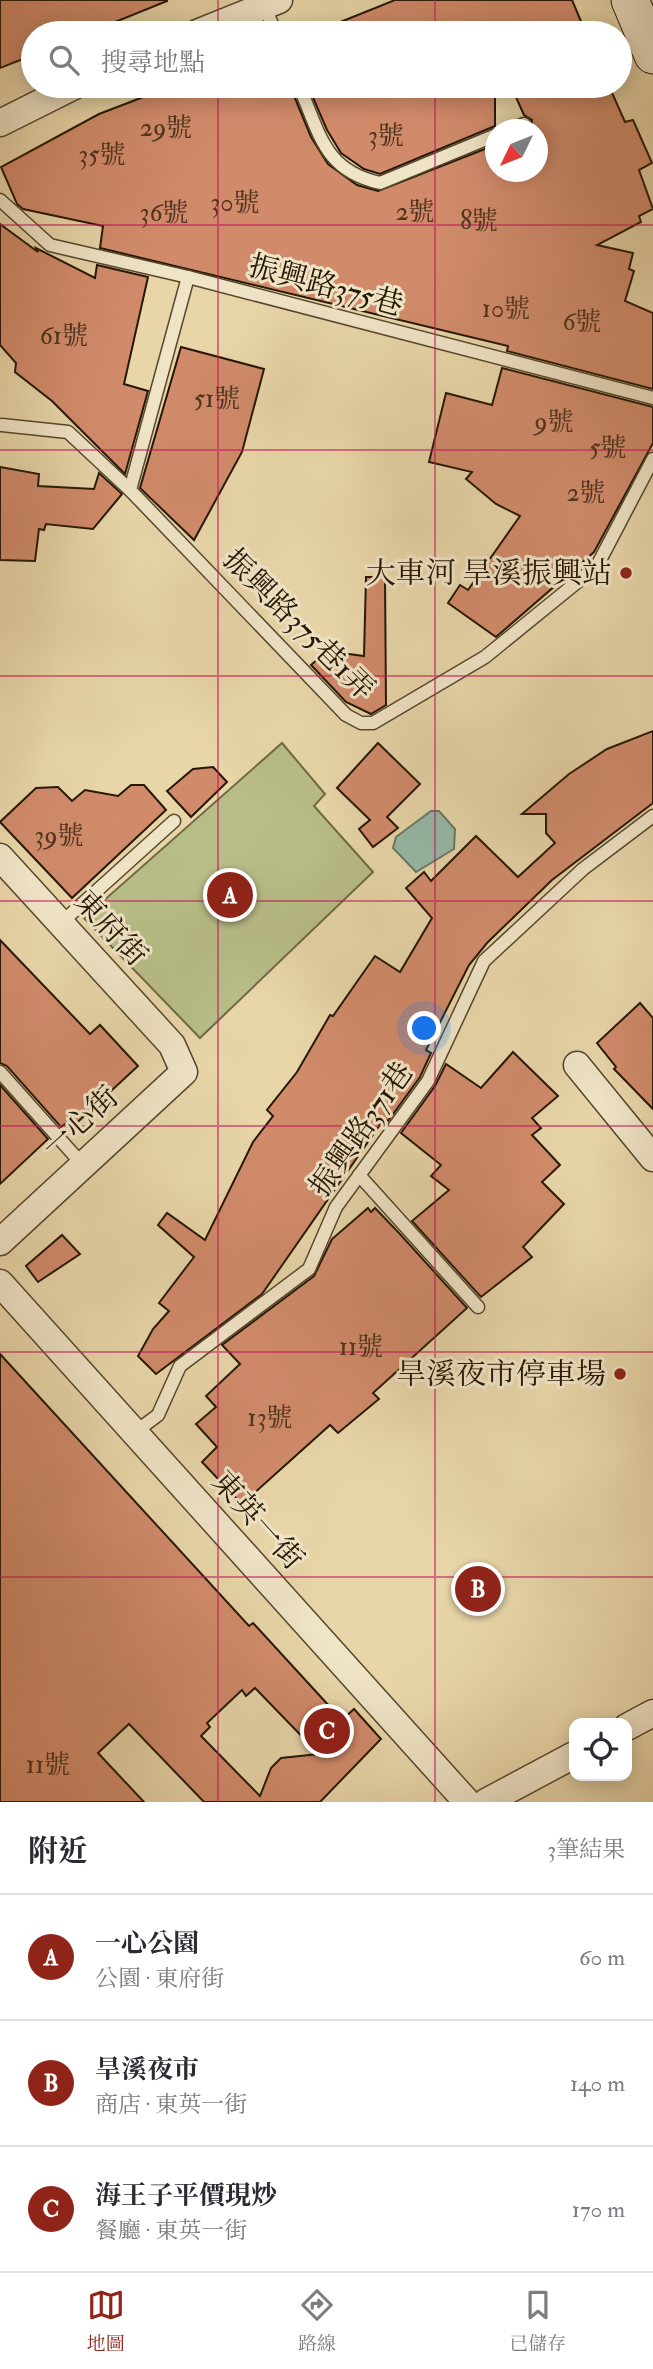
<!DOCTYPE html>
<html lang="zh-TW">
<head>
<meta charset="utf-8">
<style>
	:root { --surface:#fff; --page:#f7f7f7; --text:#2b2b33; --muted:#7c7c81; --line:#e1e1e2; --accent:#8f2418 }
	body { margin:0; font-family:"IM FELL Double Pica","Noto Serif TC",serif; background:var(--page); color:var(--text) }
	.controls { position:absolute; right:21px; bottom:21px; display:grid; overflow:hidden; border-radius:14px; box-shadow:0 4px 18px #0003 }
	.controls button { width:63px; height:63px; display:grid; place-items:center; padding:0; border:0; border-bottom:2px solid var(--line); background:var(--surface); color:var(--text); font:35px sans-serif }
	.compass { position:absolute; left:485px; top:119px; width:63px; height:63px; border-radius:50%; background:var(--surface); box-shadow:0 4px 18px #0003; rotate:227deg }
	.you { position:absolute; left:425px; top:1029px; width:24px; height:24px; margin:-18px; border:5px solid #fff; border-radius:50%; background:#1a73e8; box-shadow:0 0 0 10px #1a73e833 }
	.badge { display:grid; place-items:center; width:46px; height:46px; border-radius:50%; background:var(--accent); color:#fff; font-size:23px; font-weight:700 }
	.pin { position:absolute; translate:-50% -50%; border:4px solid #fff; box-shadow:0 2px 7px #0006 }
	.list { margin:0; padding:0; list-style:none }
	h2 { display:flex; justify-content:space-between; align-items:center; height:91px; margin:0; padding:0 28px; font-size:30px }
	h2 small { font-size:23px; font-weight:400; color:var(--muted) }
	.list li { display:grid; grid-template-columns:46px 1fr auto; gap:21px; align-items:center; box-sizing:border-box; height:126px; padding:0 28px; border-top:2px solid var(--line) }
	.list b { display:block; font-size:26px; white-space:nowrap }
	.list p { margin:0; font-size:23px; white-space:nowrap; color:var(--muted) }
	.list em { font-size:23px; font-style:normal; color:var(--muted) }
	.icon { flex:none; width:38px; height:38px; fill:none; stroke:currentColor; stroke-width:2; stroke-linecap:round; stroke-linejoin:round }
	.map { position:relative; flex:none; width:653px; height:1802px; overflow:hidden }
	.search { position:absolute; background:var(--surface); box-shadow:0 4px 18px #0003; left:21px; right:21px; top:21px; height:77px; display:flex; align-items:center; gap:18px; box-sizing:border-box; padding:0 24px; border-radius:38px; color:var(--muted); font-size:26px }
	.sheet { height:469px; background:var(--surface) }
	nav { display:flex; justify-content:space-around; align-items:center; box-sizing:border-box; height:98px; border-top:2px solid var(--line); background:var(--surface); font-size:19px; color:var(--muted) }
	nav a { display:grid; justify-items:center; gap:4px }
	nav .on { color:var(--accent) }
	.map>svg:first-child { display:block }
</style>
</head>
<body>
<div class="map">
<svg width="653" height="1802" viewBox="0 0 653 1802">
	<rect width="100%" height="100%" fill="#e8d6a9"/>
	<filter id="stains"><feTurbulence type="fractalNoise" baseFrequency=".00286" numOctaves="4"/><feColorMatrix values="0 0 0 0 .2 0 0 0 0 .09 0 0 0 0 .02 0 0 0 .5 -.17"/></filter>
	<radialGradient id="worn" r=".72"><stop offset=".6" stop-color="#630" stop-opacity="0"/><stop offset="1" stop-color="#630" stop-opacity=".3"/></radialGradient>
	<polygon fill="#b8bd87" stroke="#6e6a46" stroke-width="2" points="282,743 325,794 314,806 373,872 200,1038 84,918"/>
	<polygon fill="#97b9a8" stroke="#697866" stroke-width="2" points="431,811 439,811 455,829 454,849 416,872 393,848 396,837"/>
	<g fill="#d18b6b" stroke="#251704" stroke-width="2" fill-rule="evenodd">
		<polygon points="0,0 167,0 167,1 88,33 33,33 33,55 0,68"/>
		<polygon points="395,0 572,0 586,33 313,33"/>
		<polygon points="172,86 290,86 311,137 328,164 357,185 378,191 495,145 495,172 537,172 537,130 531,130 532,120 524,115 511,86 609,86 625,122 633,120 652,163 639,170 653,209 639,216 641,222 597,245 633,253 629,269 634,271 625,301 653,313 653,389 507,351 508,346 100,248 103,226 23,209 17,204 1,167 99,114"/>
		<polygon points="308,86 495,86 495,126 380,174 364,169 341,153 327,130"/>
		<polygon points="0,224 38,252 36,248 95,278 97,265 148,277 124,384 148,391 125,474 52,401 15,372 16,363 0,345"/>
		<polygon points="181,347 264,369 242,452 194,540 140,488"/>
		<polygon points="502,368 653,407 653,443 594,552 496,637 448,603 460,585 468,590 520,516 496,504 466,479 472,472 429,462 446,393 492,405"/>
		<polygon points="0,467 39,474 38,486 94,489 99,473 122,494 93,529 46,524 44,530 39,529 35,561 0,560"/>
		<polygon points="366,577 385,577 386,705 371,714 346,702 311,665 327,651 364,656"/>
		<polygon points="653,731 653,803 552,880 487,943 469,965 426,1050 431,1053 420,1077 388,1121 384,1119 262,1294 156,1374 138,1356 153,1329 169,1311 159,1303 194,1257 158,1225 167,1213 205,1240 253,1142 273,1116 267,1110 297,1072 330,1015 333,1016 375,956 400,972 432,918 406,888 424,872 431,881 476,836 518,877 555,843 546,833 546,814 522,814 569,774 607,749"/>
		<polygon points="378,743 420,784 387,817 398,828 373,847 359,829 370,820 337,788"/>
		<polygon points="213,767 227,782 191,817 167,791 193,769"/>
		<polygon points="131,785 144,785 166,810 72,898 0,822 36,788 58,787 72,801 85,790 118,796"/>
		<polygon points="0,940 90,1034 100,1025 138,1066 70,1129 65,1124 61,1127 7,1066 0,1063"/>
		<polygon points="640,1003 653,1018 653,1109 614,1069 616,1067 597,1043"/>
		<polygon points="513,1052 558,1096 532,1118 541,1128 532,1135 560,1165 542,1182 564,1204 523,1247 532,1257 481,1297 412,1221 449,1190 431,1176 441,1165 401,1133 435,1086 446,1064 481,1088"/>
		<polygon points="0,1085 48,1139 0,1184"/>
		<polygon points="368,1208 371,1212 375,1208 399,1233 467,1308 373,1393 379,1399 338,1433 330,1425 242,1504 202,1462 217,1447 196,1424 216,1407 206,1396 240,1364 222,1345 314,1276 332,1239"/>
		<polygon points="62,1235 80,1254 38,1282 26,1266"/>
		<path d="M 0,1354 L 249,1626 L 253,1623 L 342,1720 L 354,1709 L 381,1739 L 320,1802 L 204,1802 L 129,1724 L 98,1753 L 144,1802 L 0,1802 ZM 255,1688 L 319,1754 L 281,1758 L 271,1768 L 260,1796 L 201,1736 L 210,1727 L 207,1723 L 242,1690 L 246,1696 Z"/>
	</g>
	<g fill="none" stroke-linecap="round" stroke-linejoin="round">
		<g stroke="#56472d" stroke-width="15">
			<g id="lane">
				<polyline points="264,6 276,33"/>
				<path d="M 299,86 C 320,133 323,170 380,183 L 496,135"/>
				<polyline points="509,130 524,124"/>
				<polyline points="0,200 50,245 188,277 653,398"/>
				<polyline points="188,277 130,490 346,715 361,723 373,723 485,657 597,566 653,459"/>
				<polyline points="2,425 68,432 130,490"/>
				<polyline points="61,923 174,821"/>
				<polyline points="0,1072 82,1164"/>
				<polyline points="359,1175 478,1307"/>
				<polyline points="134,1433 158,1415 180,1366 309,1269 336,1207 428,1081 484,961 583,869 653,816"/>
			</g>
		</g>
		<g stroke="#56472d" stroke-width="29">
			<g id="street">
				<polyline points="197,33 279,0"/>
				<polyline points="0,123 74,86"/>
				<polyline points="0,857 172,1045 184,1072 0,1242"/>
				<polyline points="577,1065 653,1158"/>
				<polyline points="0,1283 467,1802"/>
				<polyline points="627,1727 653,1713"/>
				<polyline points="486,1802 574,1755"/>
			</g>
		</g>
		<g stroke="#251704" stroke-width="39">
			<polyline id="secondary" points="630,0 653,55"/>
		</g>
		<use href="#lane" stroke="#f0e4c7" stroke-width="12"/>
		<use href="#street" stroke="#f0e4c7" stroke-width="26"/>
		<use href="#secondary" stroke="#f0e4c7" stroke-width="37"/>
	</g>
	<path fill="none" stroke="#c2185b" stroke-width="2" stroke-opacity="0.55" d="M 218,0 L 218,33M 435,0 L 435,33M 218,86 L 218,1802M 435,86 L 435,1802M 0,225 L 653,225M 0,450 L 653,450M 0,676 L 653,676M 0,901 L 653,901M 0,1126 L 653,1126M 0,1352 L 653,1352M 0,1577 L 653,1577"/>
	<g fill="#8f2418" stroke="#f0e4c7" stroke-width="2.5">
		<circle cx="626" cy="573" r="7"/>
		<circle cx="620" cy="1374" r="7"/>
	</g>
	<g text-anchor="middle" stroke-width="6" stroke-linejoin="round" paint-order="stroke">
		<g font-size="26" fill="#50341e">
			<text x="166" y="136">29號</text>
			<text x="386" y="144">3號</text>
			<text x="102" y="163">35號</text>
			<text x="235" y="211">30號</text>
			<text x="415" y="220">2號</text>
			<text x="164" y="221">36號</text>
			<text x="479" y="229">8號</text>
			<text x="506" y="317">10號</text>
			<text x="582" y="330">6號</text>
			<text x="64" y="344">61號</text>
			<text x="217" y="407">51號</text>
			<text x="554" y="430">9號</text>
			<text x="608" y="456">5號</text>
			<text x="586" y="501">2號</text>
			<text x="59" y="844">39號</text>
			<text x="361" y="1355">11號</text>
			<text x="270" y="1426">13號</text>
			<text x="48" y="1773">11號</text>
		</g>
		<g font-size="30" fill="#251704" stroke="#f0e4c7">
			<text transform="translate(326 285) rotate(15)" y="10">振興路375巷</text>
			<text transform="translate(299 624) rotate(45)" y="10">振興路375巷1弄</text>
			<text transform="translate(111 928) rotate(47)" y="10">東府街</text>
			<text transform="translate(80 1122) rotate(-42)" y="10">一心街</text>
			<text transform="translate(361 1129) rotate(-55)" y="10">振興路371巷</text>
			<text transform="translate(258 1520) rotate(48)" y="10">東英一街</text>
		</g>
		<g font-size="30" fill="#251704" stroke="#f0e4c7" text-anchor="end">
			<text x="612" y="583">大車河 旱溪振興站</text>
			<text x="606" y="1384">旱溪夜市停車場</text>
		</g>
	</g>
	<rect width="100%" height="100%" filter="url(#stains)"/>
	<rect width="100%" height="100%" fill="url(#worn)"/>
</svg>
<div class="controls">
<button><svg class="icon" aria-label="locate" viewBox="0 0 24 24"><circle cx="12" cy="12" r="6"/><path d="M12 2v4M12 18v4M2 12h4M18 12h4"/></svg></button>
</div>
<svg class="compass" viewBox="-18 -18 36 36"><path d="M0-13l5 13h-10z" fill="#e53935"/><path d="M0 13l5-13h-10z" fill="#7c7c81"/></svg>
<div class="you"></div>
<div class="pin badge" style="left:230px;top:895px">A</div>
<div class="pin badge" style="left:478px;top:1589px">B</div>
<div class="pin badge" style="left:327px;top:1731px">C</div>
<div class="search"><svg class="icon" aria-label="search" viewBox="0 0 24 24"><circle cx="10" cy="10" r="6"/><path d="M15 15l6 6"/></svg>搜尋地點</div>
</div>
<section class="sheet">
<h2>附近<small>3筆結果</small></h2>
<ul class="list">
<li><span class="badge">A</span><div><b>一心公園</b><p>公園 · 東府街</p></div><em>60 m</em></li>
<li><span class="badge">B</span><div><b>旱溪夜市</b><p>商店 · 東英一街</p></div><em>140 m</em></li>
<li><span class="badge">C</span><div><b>海王子平價現炒</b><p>餐廳 · 東英一街</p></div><em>170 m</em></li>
</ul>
</section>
<nav>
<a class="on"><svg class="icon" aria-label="map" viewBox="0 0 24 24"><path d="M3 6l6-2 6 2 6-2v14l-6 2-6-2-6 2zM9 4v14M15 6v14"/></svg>地圖</a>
<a><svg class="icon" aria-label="directions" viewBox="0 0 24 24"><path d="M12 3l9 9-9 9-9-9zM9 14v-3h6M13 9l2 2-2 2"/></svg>路線</a>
<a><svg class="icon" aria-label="saved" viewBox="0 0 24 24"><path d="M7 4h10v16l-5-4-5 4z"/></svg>已儲存</a>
</nav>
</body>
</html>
